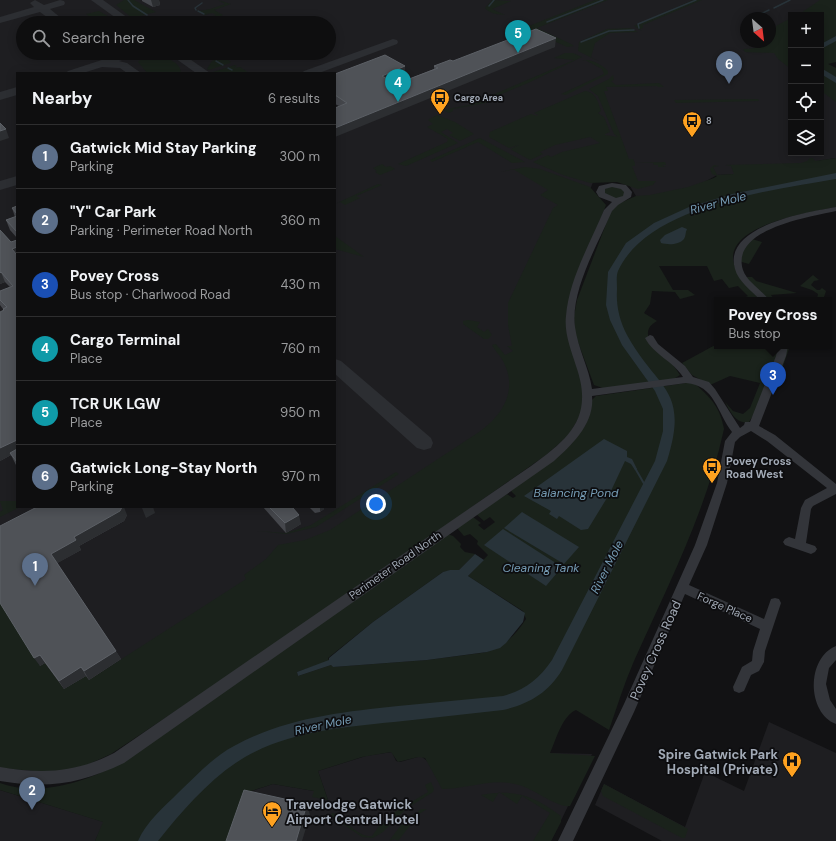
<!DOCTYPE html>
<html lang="en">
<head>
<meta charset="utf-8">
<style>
	:root { --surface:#0e0e0f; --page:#1c1c1d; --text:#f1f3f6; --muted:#9b9c9e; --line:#2e2e2f; --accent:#ffa220 }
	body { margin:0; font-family:"DM Sans",sans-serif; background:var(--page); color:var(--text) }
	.controls { position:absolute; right:12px; top:12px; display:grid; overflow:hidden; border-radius:0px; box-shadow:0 2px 10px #0003 }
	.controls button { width:36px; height:36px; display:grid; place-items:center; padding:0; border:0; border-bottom:1px solid var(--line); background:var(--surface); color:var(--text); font:20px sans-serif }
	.compass { position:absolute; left:740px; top:12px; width:36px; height:36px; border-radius:50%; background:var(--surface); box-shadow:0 2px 10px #0003; rotate:152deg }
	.you { position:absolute; left:376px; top:504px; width:14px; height:14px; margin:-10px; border:3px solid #fff; border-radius:50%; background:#1a73e8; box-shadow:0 0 0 6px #1a73e833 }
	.badge { display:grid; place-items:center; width:26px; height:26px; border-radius:50%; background:var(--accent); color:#fff; font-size:13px; font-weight:700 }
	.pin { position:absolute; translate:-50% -33px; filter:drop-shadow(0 1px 2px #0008) }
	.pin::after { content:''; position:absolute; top:21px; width:14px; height:12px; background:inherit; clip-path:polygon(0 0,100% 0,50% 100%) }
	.popup { position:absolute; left:714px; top:297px; width:118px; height:52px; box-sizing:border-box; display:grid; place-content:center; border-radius:0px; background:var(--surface); filter:drop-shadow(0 1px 3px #0005); font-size:13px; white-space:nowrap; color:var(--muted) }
	.popup b { font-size:15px; color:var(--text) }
	.popup::after { content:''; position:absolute; left:50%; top:100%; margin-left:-8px; border:8px solid transparent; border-top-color:var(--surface) }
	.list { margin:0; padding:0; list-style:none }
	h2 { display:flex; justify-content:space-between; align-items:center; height:52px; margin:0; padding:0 16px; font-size:17px }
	h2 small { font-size:13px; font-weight:400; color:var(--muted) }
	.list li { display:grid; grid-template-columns:26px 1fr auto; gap:12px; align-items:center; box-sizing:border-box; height:64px; padding:0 16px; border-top:1px solid var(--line) }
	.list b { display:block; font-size:15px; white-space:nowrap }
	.list p { margin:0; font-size:13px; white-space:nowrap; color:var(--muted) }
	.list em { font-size:13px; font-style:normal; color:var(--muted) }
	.icon { flex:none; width:22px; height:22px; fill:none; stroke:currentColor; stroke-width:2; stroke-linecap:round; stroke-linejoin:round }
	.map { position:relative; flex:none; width:836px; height:841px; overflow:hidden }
	.search { position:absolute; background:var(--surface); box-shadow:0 2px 10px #0003; left:16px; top:16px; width:320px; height:44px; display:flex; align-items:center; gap:10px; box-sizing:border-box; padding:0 14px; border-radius:22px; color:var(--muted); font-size:15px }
	.panel { position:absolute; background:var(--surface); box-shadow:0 2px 10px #0003; left:16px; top:72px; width:320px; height:436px; border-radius:0px }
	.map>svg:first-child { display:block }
</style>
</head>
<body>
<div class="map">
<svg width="836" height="841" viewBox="0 0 836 841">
	<rect width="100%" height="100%" fill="#121214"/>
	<g fill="#1e1e21" fill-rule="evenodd">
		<path d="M 0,0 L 836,0 L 821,15 L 791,15 L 791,153 L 821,153 L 821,90 L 836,101 L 836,158 L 738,174 L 717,175 L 699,185 L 639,201 L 630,186 L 619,179 L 593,182 L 590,190 L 561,310 L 577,401 L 0,746 ZM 746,18 L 770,18 L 770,42 L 746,42 ZM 23,23 L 329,23 L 329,53 L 23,53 ZM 17,73 L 335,73 L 335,507 L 17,507 Z"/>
		<polygon points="769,722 836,753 836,841 662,841 595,805 604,784 685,827 705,772 744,791"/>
		<polygon points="392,752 396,761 400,762 421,756 427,761 550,753 592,754 575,796 569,804 551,841 203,841 246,793 273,784 314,791 328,800 318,771 366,756"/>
		<polygon points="0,790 104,822 95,841 0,841"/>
	</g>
	<g fill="#1a221b">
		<polygon points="124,0 134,0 156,12 132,18 116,5"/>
		<path d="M 218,0 L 231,4 L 214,10 L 223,15 L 212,20 L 209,18 L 216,15 L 212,13 L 205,15 L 197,11 C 207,11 216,7 225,4 Z"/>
		<path d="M 492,0 L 511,1 L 492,9 L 505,15 C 497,14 490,14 485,8 Z"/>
		<polygon points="595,0 608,0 537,28 571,44 574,46 567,47 520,25 524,24 529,26"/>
		<polygon points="693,0 702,0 643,25 643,28 640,29 642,31 634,26"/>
		<polygon points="820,0 836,0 836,62 828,64 836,68 836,102 821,91 821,15 798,15"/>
		<polygon points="99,11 118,22 85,23 92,19 86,14"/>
		<path d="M 791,18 L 791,69 L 778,59 L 774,53 L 745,52 L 743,49 C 753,49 764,48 772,41 L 770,38 L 773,38 L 776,26 Z"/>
		<polygon points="630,28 638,32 610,33 595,43 591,57 600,62 578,51 579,42 607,29"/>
		<polygon points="565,53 573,53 582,57 528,83 492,98 486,103 453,109 453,111 449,113 443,110 469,105 574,60 554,58"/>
		<path d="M 152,56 C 163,57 180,60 181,73 L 147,73 L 138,62 L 143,57 Z"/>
		<polygon points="224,57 231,62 230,63 209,70 207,69 212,61"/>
		<path d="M 584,60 C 592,59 603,65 608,71 L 608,74 L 566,95 L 561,94 L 604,74 L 602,69 L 585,60 L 582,61 Z"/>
		<polygon points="235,65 237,66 234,68 240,67 249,73 213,72"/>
		<path d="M 613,75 L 614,80 L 611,81 L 616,85 L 659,83 L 664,87 L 658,87 L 657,86 L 606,87 L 608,91 L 604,91 L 629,159 L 633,159 L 635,163 L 665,162 L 666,165 L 661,165 L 666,167 L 658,167 L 658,165 L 654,165 L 653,163 L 635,163 L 635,166 L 632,166 L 638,181 L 656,181 L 653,185 L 638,189 L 617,182 L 590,183 L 563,175 L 533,162 L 548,155 L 551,157 L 562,152 L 600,143 L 590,137 L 555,145 L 540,152 L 543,154 L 530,160 L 510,149 L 519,145 L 509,148 L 489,137 L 490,132 L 531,114 L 537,116 L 538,115 L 534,113 L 585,91 C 596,92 598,102 601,111 L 598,113 L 604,117 L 610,132 L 605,134 L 605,135 L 618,137 L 614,134 L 598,96 L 589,89 L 609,79 Z"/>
		<polygon points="758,99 759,101 676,103 674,100"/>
		<polygon points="437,115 455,122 474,134 460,141 449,135 453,133 447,129 441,132 458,143 406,166 398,164 447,142 448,139 427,127 433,124 428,120"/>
		<polygon points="480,138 525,162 512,163 478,142 432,162 430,160"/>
		<path d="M 810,158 L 813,158 L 815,161 L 836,158 L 836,207 C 807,213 704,228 741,277 L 752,277 L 756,281 L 797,293 L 771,295 L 775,300 L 738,300 L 748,296 L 738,286 L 729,288 L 722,279 L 714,281 L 707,266 L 659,266 L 673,290 L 688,290 L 695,295 L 680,299 L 675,292 L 652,291 L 650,304 L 644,313 L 657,321 C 647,327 647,331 649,342 L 671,362 L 680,375 L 669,382 L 603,388 L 594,385 L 575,334 L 574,316 L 577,300 L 611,211 L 618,204 L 636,196 L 650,195 L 688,187 L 714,178 L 717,176 L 712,174 L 710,169 L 714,165 L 719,166 L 713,167 L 717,175 L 734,174 L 731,166 L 725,165 L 801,163 L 807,161 Z"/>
		<polygon points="382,164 386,167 390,166 395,169 380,175 375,172 377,171 373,168"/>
		<path d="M 525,167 L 540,169 L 590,187 L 606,205 L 569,302 L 582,382 L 584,409 L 568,436 L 546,455 L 281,641 L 111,754 L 87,765 L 56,773 L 0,768 L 0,602 L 40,666 L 45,663 L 64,689 L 86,676 L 89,680 L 246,579 L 244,575 L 266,559 L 278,545 L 305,540 L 330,530 L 479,432 C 502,416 518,391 504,363 C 501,356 495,351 492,345 L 496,344 L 505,355 L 513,351 L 507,346 L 512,346 L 508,325 L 508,303 L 553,208 L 558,205 L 540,195 L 548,190 L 513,169 L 501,172 Z"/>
		<polygon points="378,184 382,185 356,196 360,198 345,205 340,202 335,204"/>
		<polygon points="611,186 621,188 625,192 624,196 618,199 606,197 603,190"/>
		<polygon points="335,236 364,257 335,249"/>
		<polygon points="752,239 762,242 749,264 738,261 740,253"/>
		<polygon points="813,275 819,280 814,281 811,285 817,290 820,290 822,288 826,291 823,300 817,299 818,294 812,290 800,286"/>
		<polygon points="468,320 480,322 477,327 484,332 488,329 492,335 488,339 484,339 463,324 463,321"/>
		<path d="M 717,344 L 717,346 L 790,346 L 775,389 L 779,373 L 749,422 C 736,425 730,411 725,402 L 733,411 L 743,414 L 750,408 L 760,383 L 730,376 L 710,385 L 692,375 L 682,363 Z"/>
		<path d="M 693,382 C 710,397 720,406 724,429 C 706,512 668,585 634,661 C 624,684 617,707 609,730 L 576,710 C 562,716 556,740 550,753 L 595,756 L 570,806 C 557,808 534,789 519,785 C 494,777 468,789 442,789 L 425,758 L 418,757 L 398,762 L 391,752 L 362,757 L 318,771 L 328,800 L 312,797 L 314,791 L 273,784 L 251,791 L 234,841 L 95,841 L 103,822 L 0,790 L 0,783 C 37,797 83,783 116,765 L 447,534 L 453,536 L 461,544 L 460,547 L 465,552 L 475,554 L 459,570 L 443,572 L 373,622 L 328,658 L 329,661 L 297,672 L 298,676 L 331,665 L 333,667 L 427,660 L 481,653 C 501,650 515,636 526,619 L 523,611 L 468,576 L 488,555 L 477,544 L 478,541 L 470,534 L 464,536 L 457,528 L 473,517 L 481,523 L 478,525 L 484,530 L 495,522 L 490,517 L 484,521 L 476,514 L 507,494 L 513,498 L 516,496 L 511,491 L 576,438 L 586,424 L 592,400 L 596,396 Z"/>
		<polygon points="396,472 399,474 316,527 286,534 257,531 286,533 311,525"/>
		<polygon points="0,501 17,501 17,507 20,507 0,517 0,512 3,510"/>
		<path d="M 431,782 L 434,789 L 433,792 L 406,809 L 383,832 L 373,838 L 362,837 L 331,816 L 332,813 L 338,814 C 346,822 358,837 372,836 L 379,826 L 386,822 L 385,818 L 428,792 L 425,785 Z"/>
		<polygon points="604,784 688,829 685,838 682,838 603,796 601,791"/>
		<path d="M 499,792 L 493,802 L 481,795 C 515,789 533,795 561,816 L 561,822 L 551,841 L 533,841 L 550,813 L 522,796 L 517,804 Z"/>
		<polygon points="421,809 427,809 419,814 398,841 394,839 389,841 401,825"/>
	</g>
	<g fill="#283339">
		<path d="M 682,227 L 687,229 C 685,233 686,236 684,239 C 679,245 668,245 661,243 L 660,240 L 665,235 Z"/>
		<polygon points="604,439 627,451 627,457 632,459 637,469 635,470 631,464 625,461 610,493 588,529 581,530 559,516 557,519 549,514 551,511 524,496"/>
		<polygon points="522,512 579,547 564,564 504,528"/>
		<polygon points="503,529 562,567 546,586 484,545"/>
		<polygon points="475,554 484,560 468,576 525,613 523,622 506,643 500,648 487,652 427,660 333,667 331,665 298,676 297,672 329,660 329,658 373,622 443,572 450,570 459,570"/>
	</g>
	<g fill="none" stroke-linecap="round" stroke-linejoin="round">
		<g stroke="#283339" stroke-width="1.5">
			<polyline points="128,0 133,6 147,15"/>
			<polyline points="489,6 494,0"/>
			<polyline points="774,8 790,0"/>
			<polyline points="196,10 195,8 202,3"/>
			<polyline points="198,11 204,14"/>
			<polyline points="151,18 159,23"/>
			<polyline points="752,18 769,10"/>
			<polyline points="547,22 603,0"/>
			<polyline points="639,28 638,24 696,0"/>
			<polyline points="581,42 609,31 634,30"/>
			<polyline points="216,61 223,65"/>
			<polyline points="228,68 232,70"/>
		</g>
		<polyline stroke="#283339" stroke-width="2" points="635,468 646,487"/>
		<g fill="#283339" fill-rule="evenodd">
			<polygon points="836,36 836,41 821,49 821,44"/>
			<polygon points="821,68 836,77 836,83 821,74"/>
			<path d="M 836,173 L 836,179 C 773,190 648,205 618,271 C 616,276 617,283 617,289 C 616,305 619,320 627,335 C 657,390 690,388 667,461 L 562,670 C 548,693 529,704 503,710 C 467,714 431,718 394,722 C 344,727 291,731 245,757 C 211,777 182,811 158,841 L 138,841 C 146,822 164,807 179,792 C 196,776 213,757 234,746 C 285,718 341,712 398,706 C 433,703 468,699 503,696 C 525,690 539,679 552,660 L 655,461 L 663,431 L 663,409 L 655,391 L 622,345 L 610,320 L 606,305 L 608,272 L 626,243 L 654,223 L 689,207 L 732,194 Z"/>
		</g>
		<g fill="#2c2e32" fill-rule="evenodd">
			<polygon points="35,0 44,5 60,0 64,1 65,3 64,5 50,9 67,23 55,23 40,12 0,23 0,17 34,7 30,3"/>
			<polygon points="91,0 103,0 135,23 123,23"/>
			<polygon points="393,39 397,40 398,42 397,44 319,73 302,73 304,71"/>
			<polygon points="123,53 140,53 138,55 119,61 127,63 141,73 127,73 120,68 102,67 83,73 66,73 68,71"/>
			<polygon points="168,53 181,53 210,73 196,73"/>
			<polygon points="17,87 17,95 0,100 0,92"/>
			<polygon points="17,176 17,185 0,190 0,181"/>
			<polygon points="335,359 341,361 431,438 433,443 431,448 424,450 417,448 335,374"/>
		</g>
		<g fill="#33353a" fill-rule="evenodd">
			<path d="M 612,183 L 626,185 L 632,192 L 631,197 L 618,205 L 612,211 C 598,244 570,291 575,327 C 578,349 589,368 592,389 L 683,377 C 673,361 654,355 645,338 L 650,335 L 653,336 L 658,344 L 685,366 L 693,377 L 709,382 L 715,389 L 740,428 L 744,425 L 745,422 L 750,422 L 776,356 L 778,346 L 788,346 L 786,356 L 759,426 L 775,435 L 836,484 L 836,494 L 813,506 L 811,509 L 806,543 L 815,546 L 817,549 L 815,552 L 811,554 L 785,545 L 783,542 L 785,539 L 789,537 L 795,539 L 801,508 L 805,500 L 827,488 L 767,441 L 751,431 L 740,437 L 735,442 L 727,483 L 707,545 L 689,585 L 764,619 L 771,599 L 775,598 L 779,599 L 781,603 L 765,651 L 764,662 L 759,671 L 751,675 L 744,691 L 739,693 L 734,691 L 733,687 L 742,667 L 752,661 L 753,651 L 760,629 L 685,594 L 634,712 L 573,841 L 558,841 L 624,704 L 695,545 L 717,483 L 725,441 L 732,432 C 717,413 715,385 686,383 L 592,396 C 595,423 572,445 554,461 L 124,763 C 80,784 48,789 0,781 L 0,767 C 43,774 75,773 114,753 L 531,466 C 570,438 594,417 576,366 C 571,350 564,333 566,316 C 569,279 590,244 604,210 L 612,202 L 599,197 L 596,192 L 599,186 ZM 612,187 L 621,189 L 624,192 L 623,196 L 616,198 L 605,193 L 605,189 Z"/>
			<path d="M 836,207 L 836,211 C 809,217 730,229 743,270 C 747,282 762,290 769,300 L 760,300 C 752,291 738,281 735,269 C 722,226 807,212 836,207 Z"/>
			<path d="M 836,646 L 836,660 L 829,668 L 826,684 L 830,700 L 836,709 L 836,724 C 807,713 806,658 836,646 Z"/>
		</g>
	</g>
	<g fill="#45474c">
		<polygon points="142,0 159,0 160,5 153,7 142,1"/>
		<polygon points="555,47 339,106 335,104 335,74 405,66 405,75 391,81 396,84 434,69 434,66 453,61"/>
		<polygon points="17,206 17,238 10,230 6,220 15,217 12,208"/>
		<polygon points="0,230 11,242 17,240 17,467 11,455 0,461 3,311 3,309 0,305 0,291 10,287 5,282 0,284"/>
		<polygon points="263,507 292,507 301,524 286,533"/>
		<polygon points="309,507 324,507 324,509 320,512 315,513"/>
		<polygon points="127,515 124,521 79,546 81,550 57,563 121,659 89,680 86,676 64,689 45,663 40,666 0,526"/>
	</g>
	<g fill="#2c2e31">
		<polygon points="151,0 159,0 160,5 153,7"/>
		<polygon points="556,38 555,47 335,137 335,128"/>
		<polygon points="405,66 405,75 382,84 382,76"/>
		<polygon points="6,129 9,138 0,141 0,131"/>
		<polygon points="17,247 17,258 12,249"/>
		<polygon points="1,272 5,282 0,284 0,273"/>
		<polygon points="17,440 17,452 10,453 11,455 0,461 0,448"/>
		<polygon points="122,507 124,507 127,515 124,521 79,546 81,550 56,564 51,554 74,537"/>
		<polygon points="144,507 153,507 155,513 146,518 142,508"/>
		<polygon points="320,507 324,507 324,509 320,512"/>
		<polygon points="299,515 301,524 286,533 285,523"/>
		<polygon points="116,651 121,659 89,680 84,671"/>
		<polygon points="40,655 45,663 40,666 34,658"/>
		<polygon points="81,667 86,676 64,689 59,681"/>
		<polygon points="307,804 310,815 302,841 296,841"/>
	</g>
	<g fill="#4f5257" stroke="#5c6066">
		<polygon points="536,29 556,38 335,128 335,108 347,103 335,95 335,74 385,55 405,66 382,76 396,84 438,68 434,66 450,60 453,61"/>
		<polygon points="0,123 6,129 0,131"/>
		<polygon points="17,206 17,214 12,208"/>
		<polygon points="17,216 17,232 6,220"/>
		<polygon points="0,230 11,242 17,240 17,247 12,249 17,255 17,440 0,448 0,312 4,310 3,309 7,307 0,300 0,291 13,286 1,272 0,273"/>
		<polygon points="17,449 17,462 10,453"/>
		<polygon points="37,507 122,507 120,511 74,537 76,540 51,554 116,651 84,671 81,667 59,681 40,655 34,658 0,603 0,526"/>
		<polygon points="269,507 292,507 299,515 285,523"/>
		<polygon points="244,790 307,804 296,841 226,841"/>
	</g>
	<defs>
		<g id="bus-pin" transform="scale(1)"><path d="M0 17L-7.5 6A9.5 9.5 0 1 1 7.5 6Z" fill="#ffa220" stroke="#0d0d0f"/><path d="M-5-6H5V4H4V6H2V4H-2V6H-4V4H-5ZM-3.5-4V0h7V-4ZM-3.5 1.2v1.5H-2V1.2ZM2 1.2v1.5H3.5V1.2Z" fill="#111"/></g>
		<g id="hospital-pin" transform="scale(1)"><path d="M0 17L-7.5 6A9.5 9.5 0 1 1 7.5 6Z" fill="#ffa220" stroke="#0d0d0f"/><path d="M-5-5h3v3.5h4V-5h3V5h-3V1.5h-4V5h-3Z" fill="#111"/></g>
		<g id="hotel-pin" transform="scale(1)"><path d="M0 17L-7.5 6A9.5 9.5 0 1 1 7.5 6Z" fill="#ffa220" stroke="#0d0d0f"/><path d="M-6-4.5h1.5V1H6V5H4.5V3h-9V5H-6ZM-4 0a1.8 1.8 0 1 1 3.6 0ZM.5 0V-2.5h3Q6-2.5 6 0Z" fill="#111"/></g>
	</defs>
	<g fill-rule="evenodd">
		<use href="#bus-pin" x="440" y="98"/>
		<use href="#bus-pin" x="692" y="121"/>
		<use href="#bus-pin" x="712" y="467"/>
		<use href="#hospital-pin" x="792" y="761"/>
		<use href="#hotel-pin" x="272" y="811"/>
	</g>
	<g text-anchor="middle" stroke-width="3.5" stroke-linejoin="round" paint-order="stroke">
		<g font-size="9" font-weight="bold" fill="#a2aab6" stroke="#0d0d0f" text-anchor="start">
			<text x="454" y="101">Cargo Area</text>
			<text x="706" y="124">8</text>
		</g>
		<g font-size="11" font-weight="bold" fill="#a2aab6" stroke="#0d0d0f" text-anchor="start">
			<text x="726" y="465">Povey Cross<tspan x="726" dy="13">Road West</tspan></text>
		</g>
		<g font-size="11" fill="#a2aab6" stroke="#0d0d0f">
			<text transform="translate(395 565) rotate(-35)" y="4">Perimeter Road North</text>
			<text transform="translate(725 607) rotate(24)" y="4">Forge Place</text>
		</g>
		<g font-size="12" font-style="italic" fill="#769cb5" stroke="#0d0d0f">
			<text transform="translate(718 203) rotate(-15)" y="4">River Mole</text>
			<text x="576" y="497">Balancing Pond</text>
			<text transform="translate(607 567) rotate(-63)" y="4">River Mole</text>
			<text x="541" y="572">Cleaning Tank</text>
			<text transform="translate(323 725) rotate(-12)" y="4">River Mole</text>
		</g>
		<g font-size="13" fill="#a2aab6" stroke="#0d0d0f">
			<text transform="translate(655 650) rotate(-66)" y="5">Povey Cross Road</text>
		</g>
		<g font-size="13" font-weight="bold" fill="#a2aab6" stroke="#0d0d0f" text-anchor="end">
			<text x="778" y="759">Spire Gatwick Park<tspan x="778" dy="15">Hospital (Private)</tspan></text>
			<text x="286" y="809" text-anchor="start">Travelodge Gatwick<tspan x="286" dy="15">Airport Central Hotel</tspan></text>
		</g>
	</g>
</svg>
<div class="controls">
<button>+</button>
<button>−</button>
<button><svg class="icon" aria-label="locate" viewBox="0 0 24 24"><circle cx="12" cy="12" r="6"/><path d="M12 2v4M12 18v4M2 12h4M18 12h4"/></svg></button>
<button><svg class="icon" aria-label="layers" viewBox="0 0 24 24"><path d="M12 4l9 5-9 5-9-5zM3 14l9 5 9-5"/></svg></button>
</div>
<svg class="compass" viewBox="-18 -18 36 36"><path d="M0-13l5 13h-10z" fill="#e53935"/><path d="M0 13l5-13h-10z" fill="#9b9c9e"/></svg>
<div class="you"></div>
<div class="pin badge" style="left:35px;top:586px;background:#5c6f8a">1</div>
<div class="pin badge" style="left:32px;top:810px;background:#5c6f8a">2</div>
<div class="pin badge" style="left:773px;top:395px;background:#1a4fb4">3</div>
<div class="popup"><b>Povey Cross</b>Bus stop</div>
<div class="pin badge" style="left:398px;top:102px;background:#0f9aa8">4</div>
<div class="pin badge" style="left:518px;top:53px;background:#0f9aa8">5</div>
<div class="pin badge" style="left:729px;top:84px;background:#5c6f8a">6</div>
<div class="search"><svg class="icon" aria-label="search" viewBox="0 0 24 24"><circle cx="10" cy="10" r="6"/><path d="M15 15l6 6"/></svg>Search here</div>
<section class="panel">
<h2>Nearby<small>6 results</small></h2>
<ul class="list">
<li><span class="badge" style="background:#5c6f8a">1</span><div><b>Gatwick Mid Stay Parking</b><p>Parking</p></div><em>300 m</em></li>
<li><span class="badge" style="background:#5c6f8a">2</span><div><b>&quot;Y&quot; Car Park</b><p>Parking · Perimeter Road North</p></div><em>360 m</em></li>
<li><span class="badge" style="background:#1a4fb4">3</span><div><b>Povey Cross</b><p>Bus stop · Charlwood Road</p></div><em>430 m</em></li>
<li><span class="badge" style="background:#0f9aa8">4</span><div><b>Cargo Terminal</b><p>Place</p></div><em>760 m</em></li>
<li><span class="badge" style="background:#0f9aa8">5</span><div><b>TCR UK LGW</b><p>Place</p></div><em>950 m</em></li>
<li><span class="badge" style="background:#5c6f8a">6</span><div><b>Gatwick Long-Stay North</b><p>Parking</p></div><em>970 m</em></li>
</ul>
</section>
</div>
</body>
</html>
